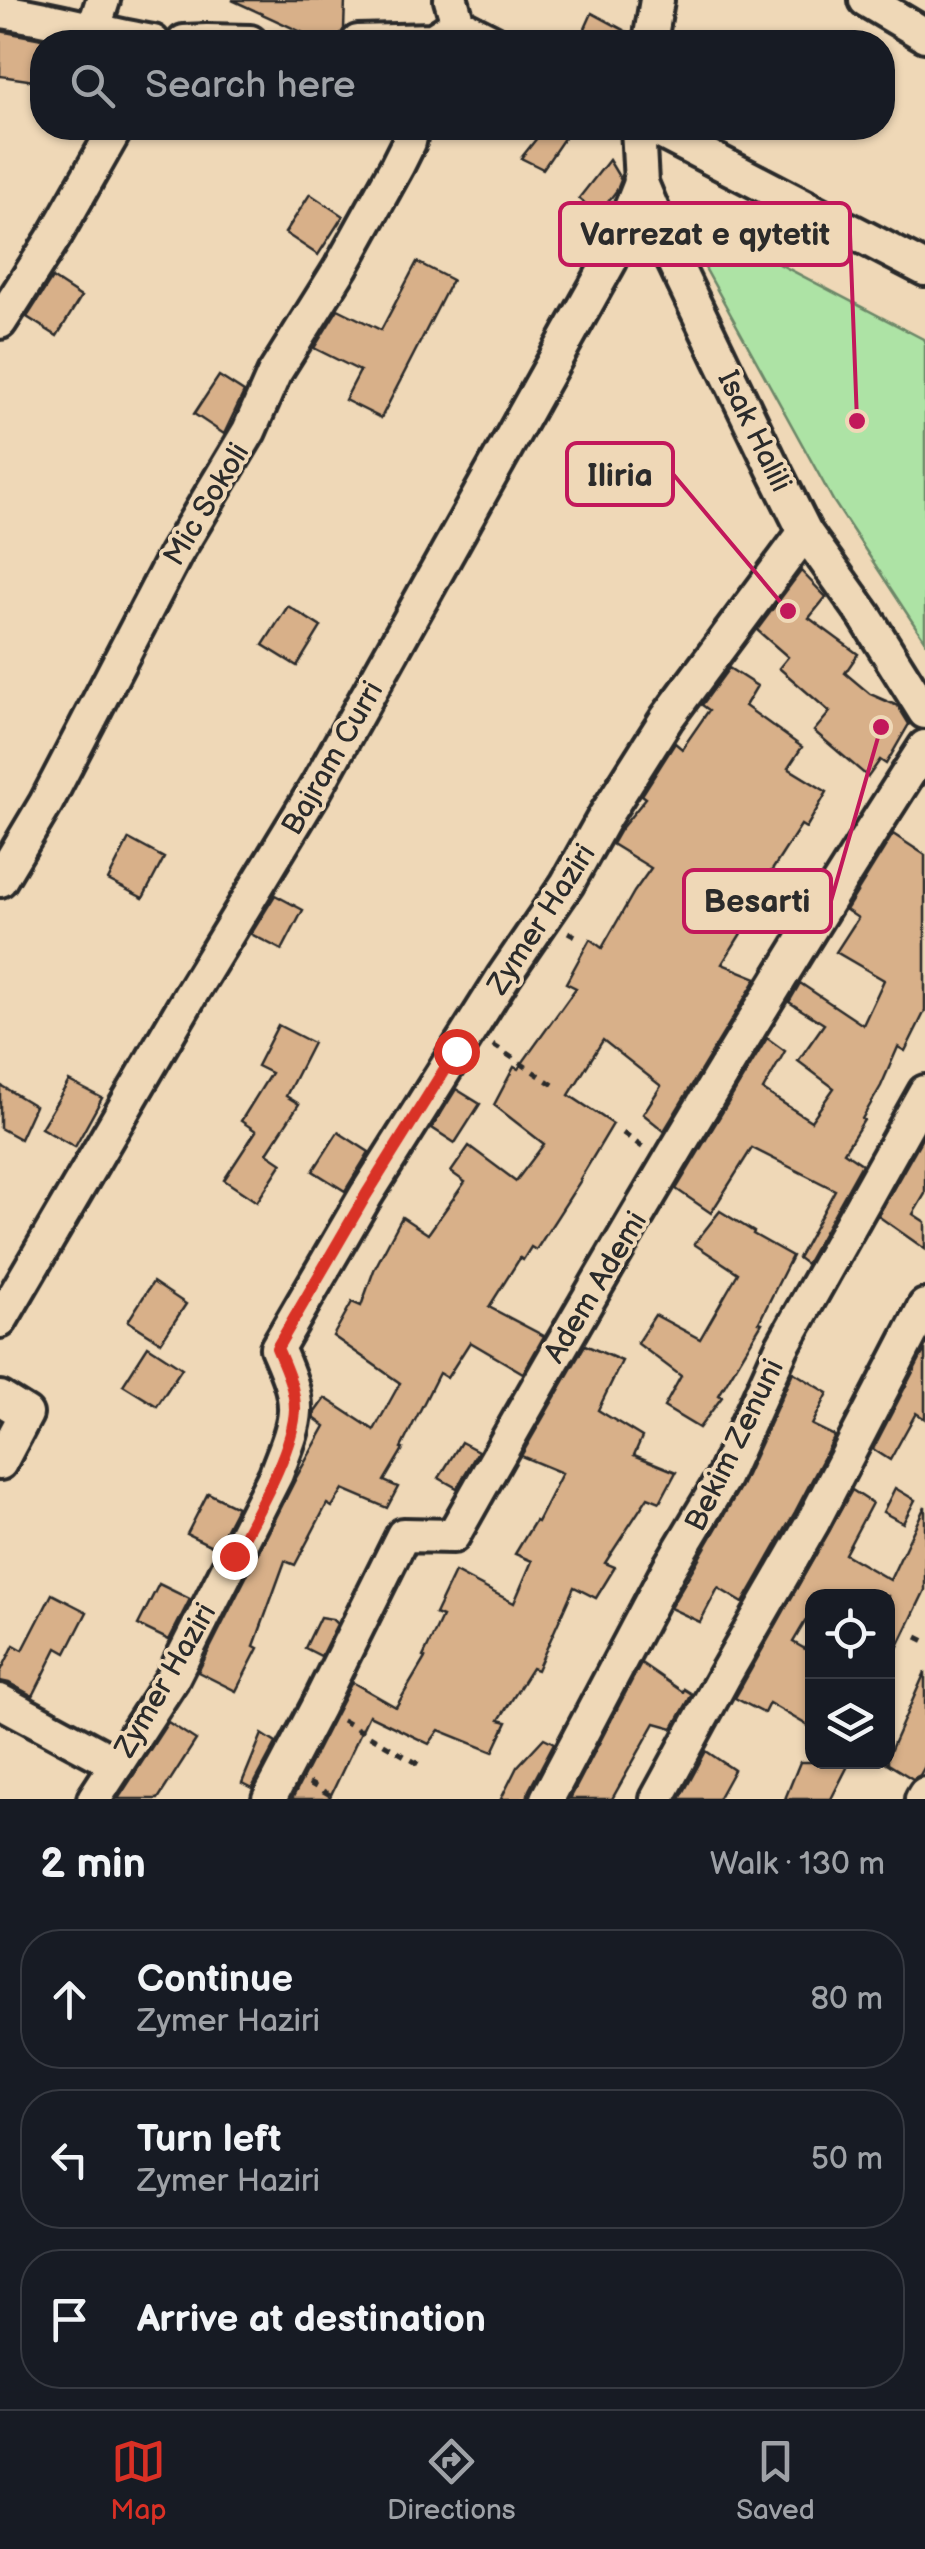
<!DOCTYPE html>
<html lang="en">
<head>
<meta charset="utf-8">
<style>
	:root { --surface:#171b24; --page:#242831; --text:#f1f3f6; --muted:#9ea1a6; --line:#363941; --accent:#d93025 }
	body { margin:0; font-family:"Balsamiq Sans",sans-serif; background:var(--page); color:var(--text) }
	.controls { position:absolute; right:30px; bottom:30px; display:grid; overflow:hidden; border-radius:20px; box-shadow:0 2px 8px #0004 }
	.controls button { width:90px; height:90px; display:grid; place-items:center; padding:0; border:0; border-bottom:2px solid var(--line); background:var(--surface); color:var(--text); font:50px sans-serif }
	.stop { position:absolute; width:30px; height:30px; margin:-22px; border:8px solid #d93025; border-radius:50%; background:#fff }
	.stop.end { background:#d93025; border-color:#fff; box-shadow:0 2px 10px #0008 }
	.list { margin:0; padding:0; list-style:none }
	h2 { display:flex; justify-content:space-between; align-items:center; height:130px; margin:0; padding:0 40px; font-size:42px }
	h2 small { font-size:32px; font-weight:400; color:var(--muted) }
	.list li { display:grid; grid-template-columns:65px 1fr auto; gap:30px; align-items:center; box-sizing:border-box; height:140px; margin:0 20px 20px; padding:0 20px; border:2px solid var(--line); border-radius:40px }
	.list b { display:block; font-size:38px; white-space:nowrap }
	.list p { margin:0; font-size:32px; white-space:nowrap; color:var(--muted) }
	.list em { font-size:32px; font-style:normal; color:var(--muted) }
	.icon { flex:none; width:55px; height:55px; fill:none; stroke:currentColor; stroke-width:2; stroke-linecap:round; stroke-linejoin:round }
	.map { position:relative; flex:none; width:925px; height:1799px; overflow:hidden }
	.search { position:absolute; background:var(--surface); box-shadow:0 2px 8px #0004; left:30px; right:30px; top:30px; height:110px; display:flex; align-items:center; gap:25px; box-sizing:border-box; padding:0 35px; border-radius:40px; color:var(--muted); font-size:38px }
	.sheet { height:610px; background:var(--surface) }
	nav { display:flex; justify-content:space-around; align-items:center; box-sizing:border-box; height:140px; border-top:2px solid var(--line); background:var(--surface); font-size:28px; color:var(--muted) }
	nav a { display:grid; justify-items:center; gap:5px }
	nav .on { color:var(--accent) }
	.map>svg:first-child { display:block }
</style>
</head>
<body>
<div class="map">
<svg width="925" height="1799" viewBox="0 0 925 1799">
	<rect width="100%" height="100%" fill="#efd8b7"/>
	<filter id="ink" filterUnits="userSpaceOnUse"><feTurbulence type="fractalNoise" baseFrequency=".01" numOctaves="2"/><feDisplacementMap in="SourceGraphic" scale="20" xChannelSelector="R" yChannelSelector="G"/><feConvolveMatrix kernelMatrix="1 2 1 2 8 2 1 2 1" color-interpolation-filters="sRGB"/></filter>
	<g filter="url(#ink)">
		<polygon fill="#ade3a5" stroke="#6c8768" stroke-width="2.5" points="672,208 925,340 925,641 834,502"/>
		<g fill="#d8b089" stroke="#2b2b2b" stroke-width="2.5">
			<polygon points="232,0 345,0 344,29 339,37 312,37"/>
			<polygon points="592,13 631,34 630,42 579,42"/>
			<polygon points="0,31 42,39 42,82 0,76"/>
			<polygon points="545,128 571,128 543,169 521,158"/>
			<polygon points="609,160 621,180 617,190 598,215 579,198"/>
			<polygon points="310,194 343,216 318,255 285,233"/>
			<polygon points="417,262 452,280 381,418 345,400 360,371 314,348 338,309 381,330"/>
			<polygon points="52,278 81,297 57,336 27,317"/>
			<polygon points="219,376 244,392 224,434 194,414"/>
			<polygon points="801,571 826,597 809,618 858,654 845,673 870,694 898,706 909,724 886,764 880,760 868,777 814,731 830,712 779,668 788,657 757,630"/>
			<polygon points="288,606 321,627 297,666 263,645"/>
			<polygon points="729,668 757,686 745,706 802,747 788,768 827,792 806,828 801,825 760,889 766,893 722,964 757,978 664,1131 643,1114 661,1086 603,1040 569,1095 613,1124 580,1179 581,1180 536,1250 531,1247 523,1260 520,1258 489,1307 544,1336 523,1373 470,1342 447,1378 439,1373 401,1448 403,1449 384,1481 398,1487 387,1508 343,1489 332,1507 327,1504 295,1565 285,1561 254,1646 258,1648 236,1691 198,1672 296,1478 325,1426 314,1418 315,1412 325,1398 374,1430 400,1383 333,1336 352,1302 361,1306 374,1270 402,1217 428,1234 465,1182 451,1172 469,1146 516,1181 544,1144 494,1105 514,1067 518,1069 576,988 566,983 590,939 602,948 634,892 651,868 612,844 620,830 646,798 642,795 675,743 682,749 709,710 702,705"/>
			<polygon points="893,834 925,855 925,1011 905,1051 898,1047 881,1086 862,1119 864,1120 844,1152 862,1164 806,1264 798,1258 835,1190 752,1148 711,1213 676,1189 767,1038 785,1051 763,1090 811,1121 834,1088 798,1061 824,1024 789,1002 800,983 863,1025 884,980 836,952 858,918 846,910"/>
			<polygon points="129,839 164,858 143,898 108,880"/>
			<polygon points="275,895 303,910 282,950 251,934"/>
			<polygon points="278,1025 313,1043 286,1096 299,1104 267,1153 282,1163 257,1202 224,1180 256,1131 241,1121 271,1073 257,1066"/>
			<polygon points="69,1081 102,1098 75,1147 41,1128"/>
			<polygon points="0,1085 35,1106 20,1139 0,1128"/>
			<polygon points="456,1089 480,1104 455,1143 432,1128"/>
			<polygon points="338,1132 369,1152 345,1191 313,1171"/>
			<polygon points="925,1133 925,1194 913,1214 925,1222 925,1249 878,1216"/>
			<polygon points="720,1211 754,1232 753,1234 792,1256 759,1322 762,1323 719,1395 722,1397 699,1428 664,1407 681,1376 637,1343 655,1315 700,1339 738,1273 694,1244"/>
			<polygon points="153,1282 186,1304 161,1342 128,1321"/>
			<polygon points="585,1345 622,1361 598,1410 642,1437 634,1455 676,1472 660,1502 648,1497 605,1563 615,1567 596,1598 574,1587 537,1670 532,1668 499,1720 507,1722 493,1752 439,1730 429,1744 369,1715 329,1799 292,1799 352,1682 396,1707 425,1658 423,1657 442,1617 435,1614 455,1572 514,1603 532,1561 515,1554 535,1521 537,1522 562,1473 521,1456"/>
			<polygon points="148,1346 182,1368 157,1406 123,1385"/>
			<polygon points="925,1349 925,1419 916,1413 890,1460 873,1449"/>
			<polygon points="793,1372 828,1393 812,1425 835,1436 795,1512 743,1603 718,1588 700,1622 670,1608 741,1486"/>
			<polygon points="461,1442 478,1451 457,1488 439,1478"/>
			<polygon points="895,1488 915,1500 903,1523 883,1512"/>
			<polygon points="852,1490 872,1503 845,1554 890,1580 925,1506 925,1590 888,1667 888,1596 812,1596 812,1610 793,1642 812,1653 812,1728 769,1703 764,1713 735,1698"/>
			<polygon points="208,1493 237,1507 216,1548 187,1534"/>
			<polygon points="159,1584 190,1599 169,1640 138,1625"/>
			<polygon points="52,1594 87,1612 66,1653 57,1648 33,1696 9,1683 0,1681 0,1673 14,1645 23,1650"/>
			<polygon points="320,1617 332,1619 337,1624 321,1656 305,1648"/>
			<polygon points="641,1663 683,1692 684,1689 692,1694 673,1728 655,1723 612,1799 570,1799"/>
			<polygon points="925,1672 925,1766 920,1775 913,1779 885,1762 888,1762 888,1756"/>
			<polygon points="168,1722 196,1740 158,1799 118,1799"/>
			<polygon points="262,1734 276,1743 252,1788 242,1783"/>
			<polygon points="544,1738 554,1743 529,1790 527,1799 501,1799 517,1767"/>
			<polygon points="706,1751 734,1770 718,1799 680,1799"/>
			<polygon points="800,1762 850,1762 831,1799 785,1799"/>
		</g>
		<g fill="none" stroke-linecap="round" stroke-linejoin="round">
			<g stroke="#2b2b2b" stroke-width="40">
				<g id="minor">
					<polyline points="451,0 458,24 493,42"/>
					<polyline points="866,0 925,35"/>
					<path d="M 0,11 C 52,18 101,33 153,42"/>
					<polyline points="93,31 103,0"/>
					<polyline points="184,42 207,41 250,42"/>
					<polyline points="358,42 433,40 458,24"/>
					<polyline points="650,42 657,0"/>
					<polyline points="638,128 641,183 674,262 773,468 805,532 865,616 925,712"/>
					<polyline points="653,128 925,269"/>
					<polyline points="0,322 56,234 116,128"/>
					<polyline points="0,880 46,803 175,555 249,431 274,374 341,267 397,166 409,142 412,128"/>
					<polyline points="0,1321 191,994 316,788 610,261 641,183"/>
					<polyline points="0,1398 26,1414 0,1463"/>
					<polyline points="0,1701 117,1764"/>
					<path d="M 94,1799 L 172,1679 L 276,1474 C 283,1454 294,1432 295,1411 C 296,1390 285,1367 277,1348 L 366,1195 L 504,976 L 567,884 L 605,816 L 667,718 L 805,532"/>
					<path d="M 269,1799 L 318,1706 L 403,1535 L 453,1536 C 603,1269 759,1005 925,747"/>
					<polyline points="547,1799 669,1568 723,1478 782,1347 925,1092"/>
					<polyline points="657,1799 723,1678 813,1522 925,1306"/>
					<polyline points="922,1799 925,1794"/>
				</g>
			</g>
			<g stroke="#2b2b2b" stroke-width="5" stroke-dasharray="8 8" stroke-linecap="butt">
				<polyline points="568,932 581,939"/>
				<polyline points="493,1045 555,1086"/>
				<polyline points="623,1133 645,1149"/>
				<polyline points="917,1637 925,1641"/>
				<polyline points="342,1720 422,1766"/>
				<polyline points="309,1783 337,1799"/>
			</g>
			<use href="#minor" stroke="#efd8b7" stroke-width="32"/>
		</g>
	</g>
	<g fill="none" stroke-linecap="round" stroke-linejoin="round" filter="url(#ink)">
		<path stroke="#d93025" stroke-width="12" d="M 234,1556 C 253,1519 294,1450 295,1409 C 295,1388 285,1367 277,1348 L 366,1195 L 456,1051"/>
	</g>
	<g text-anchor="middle" stroke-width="8" stroke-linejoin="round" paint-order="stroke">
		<g font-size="30" fill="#2b2b2b" stroke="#efd8b7">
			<text transform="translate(755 431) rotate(64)" y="10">Isak Halili</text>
			<text transform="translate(206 504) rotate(-59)" y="10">Mic Sokoli</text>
			<text transform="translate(332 758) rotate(-60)" y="10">Bajram Curri</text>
			<text transform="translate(541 919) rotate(-57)" y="10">Zymer Haziri</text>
			<text transform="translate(595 1287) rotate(-59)" y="10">Adem Ademi</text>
			<text transform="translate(734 1445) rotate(-64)" y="10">Bekim Zenuni</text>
			<text transform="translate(165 1680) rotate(-60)" y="10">Zymer Haziri</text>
		</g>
	</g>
	<path fill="none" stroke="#c2185b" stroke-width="4" d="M857 421L850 234M788 611L673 474M881 727L831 901"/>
	<g fill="#c2185b" stroke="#efd8b7" stroke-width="4">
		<circle cx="857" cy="421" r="10"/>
		<circle cx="788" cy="611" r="10"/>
		<circle cx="881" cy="727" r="10"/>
	</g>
	<g fill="#efd8b7" stroke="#c2185b" stroke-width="4">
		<rect x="560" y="203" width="290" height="62" rx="10"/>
		<rect x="567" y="443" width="106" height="62" rx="10"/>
		<rect x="684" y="870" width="147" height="62" rx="10"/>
	</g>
	<g font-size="32" text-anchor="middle" font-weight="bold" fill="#2b2b2b">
		<text x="705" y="245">Varrezat e qytetit</text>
		<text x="620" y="486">Iliria</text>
		<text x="757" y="912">Besarti</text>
	</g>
</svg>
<div class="controls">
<button><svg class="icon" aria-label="locate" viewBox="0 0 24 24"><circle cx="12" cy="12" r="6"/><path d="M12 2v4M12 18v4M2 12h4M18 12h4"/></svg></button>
<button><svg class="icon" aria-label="layers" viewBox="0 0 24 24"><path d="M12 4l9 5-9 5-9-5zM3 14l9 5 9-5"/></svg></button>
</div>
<div class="stop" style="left:456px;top:1051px"></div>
<div class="stop end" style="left:234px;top:1556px"></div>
<div class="search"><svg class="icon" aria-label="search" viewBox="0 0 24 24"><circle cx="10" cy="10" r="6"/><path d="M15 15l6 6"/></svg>Search here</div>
</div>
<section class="sheet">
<h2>2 min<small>Walk · 130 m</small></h2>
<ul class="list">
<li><svg class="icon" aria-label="ahead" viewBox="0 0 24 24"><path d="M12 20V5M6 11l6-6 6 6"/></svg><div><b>Continue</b><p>Zymer Haziri</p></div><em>80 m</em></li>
<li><svg class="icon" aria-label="left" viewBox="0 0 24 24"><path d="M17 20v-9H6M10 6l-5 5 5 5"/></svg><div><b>Turn left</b><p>Zymer Haziri</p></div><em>50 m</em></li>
<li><svg class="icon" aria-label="arrive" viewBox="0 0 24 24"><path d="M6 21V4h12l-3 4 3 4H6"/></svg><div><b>Arrive at destination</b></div></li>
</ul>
</section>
<nav>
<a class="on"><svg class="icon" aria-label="map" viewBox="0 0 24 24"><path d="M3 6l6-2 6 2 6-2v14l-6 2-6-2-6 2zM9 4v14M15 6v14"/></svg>Map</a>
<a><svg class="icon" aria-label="directions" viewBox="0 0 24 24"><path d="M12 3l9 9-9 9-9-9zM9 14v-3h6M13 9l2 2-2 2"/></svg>Directions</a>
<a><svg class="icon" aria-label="saved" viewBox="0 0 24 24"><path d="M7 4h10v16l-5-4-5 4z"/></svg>Saved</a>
</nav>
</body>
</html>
